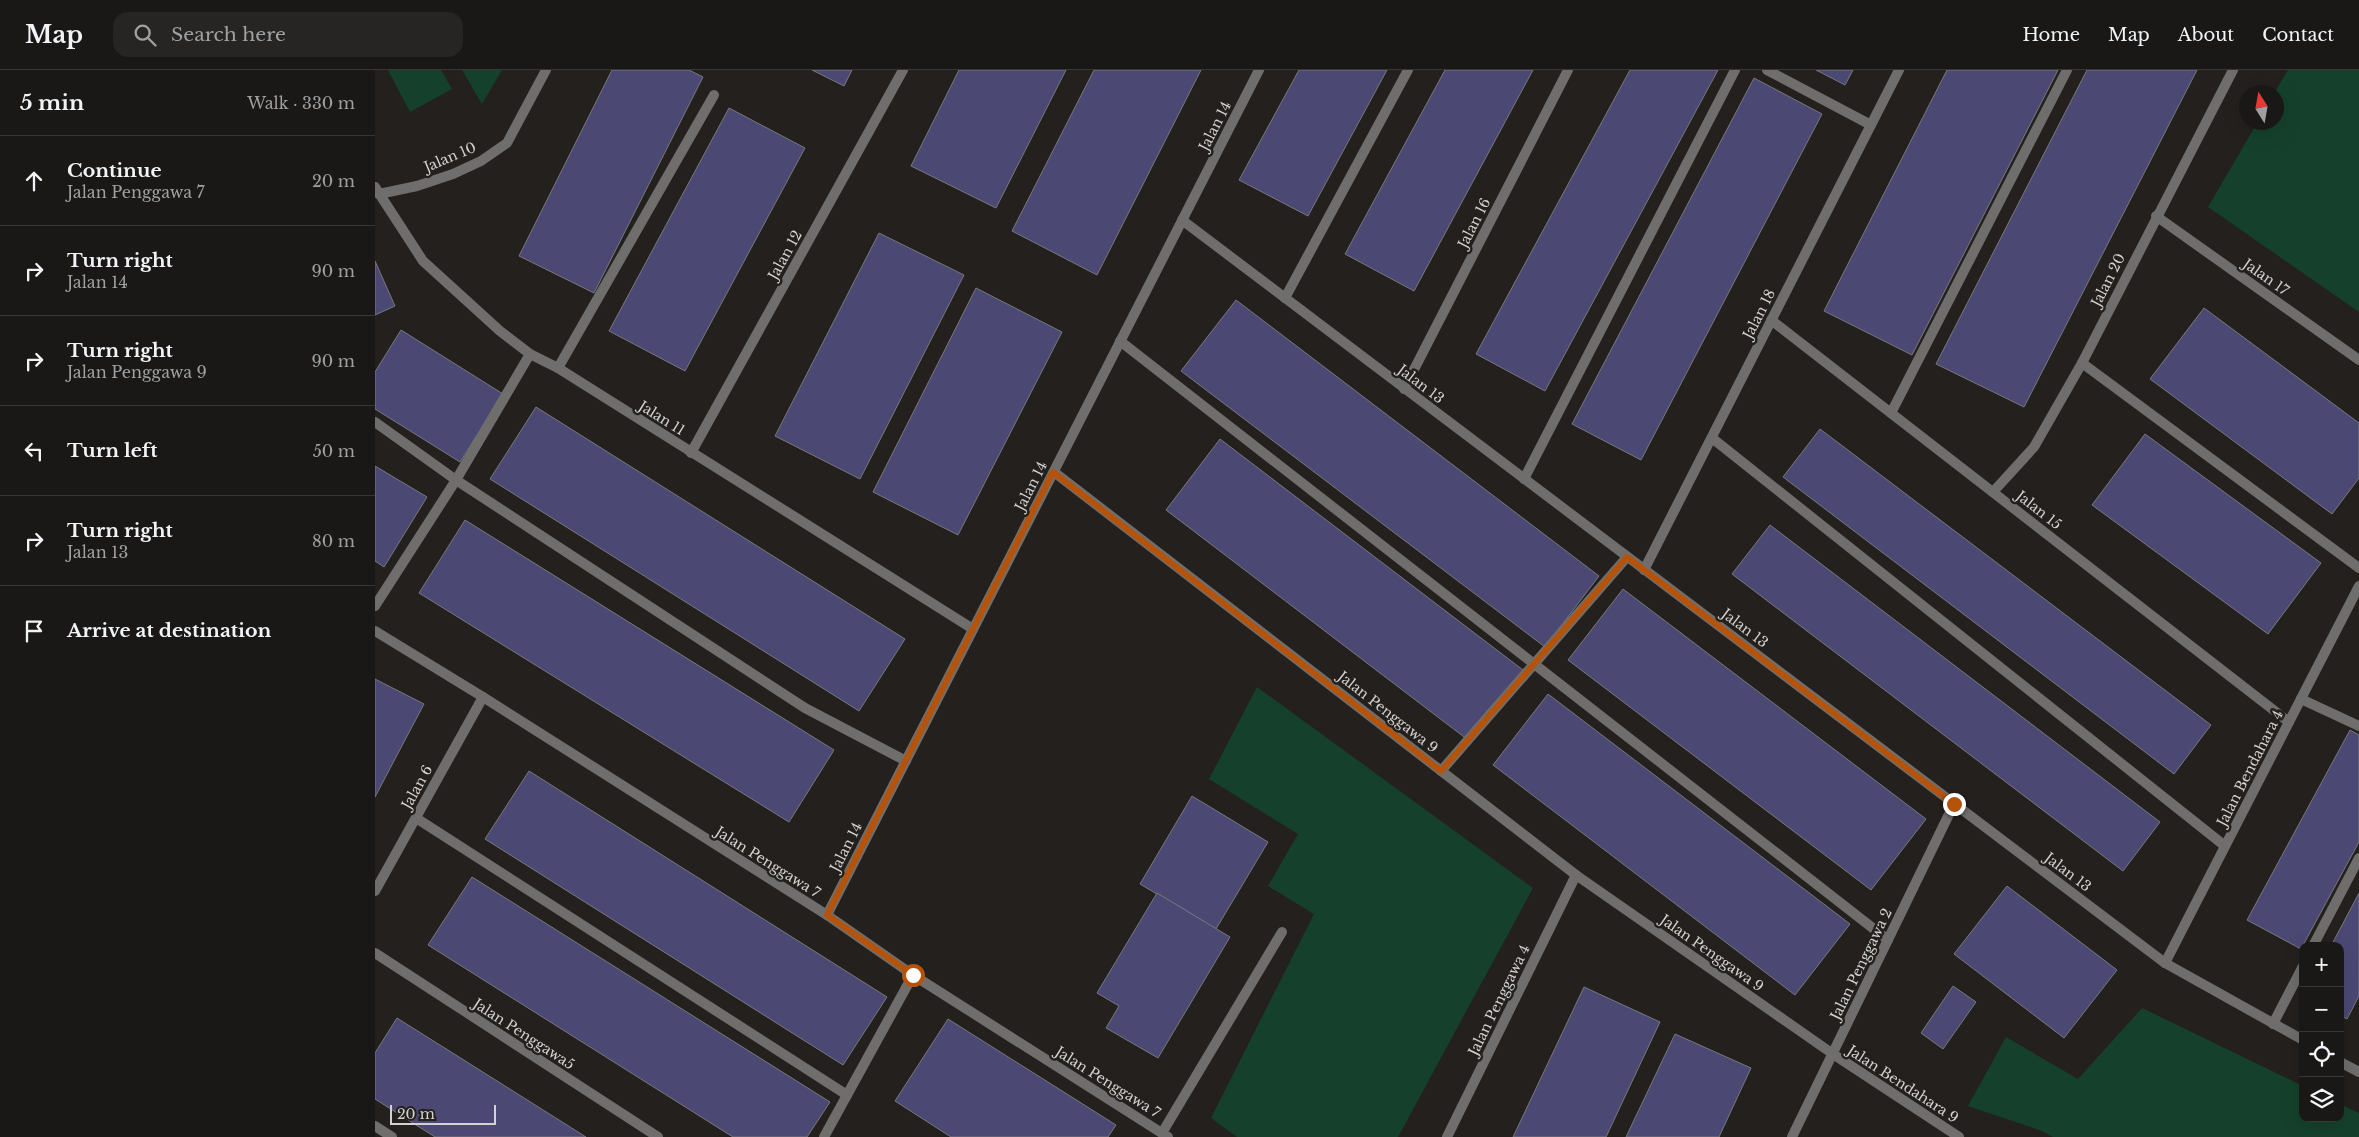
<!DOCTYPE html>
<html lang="en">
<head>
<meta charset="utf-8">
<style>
	:root { --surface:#1a1816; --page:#272523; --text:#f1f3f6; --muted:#9fa0a1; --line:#383735 }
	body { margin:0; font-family:"Libre Baskerville",serif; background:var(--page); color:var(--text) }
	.controls { position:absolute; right:15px; bottom:15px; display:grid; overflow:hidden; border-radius:10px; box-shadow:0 5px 20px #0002 }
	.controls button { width:45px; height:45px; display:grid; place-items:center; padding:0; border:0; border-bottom:1px solid var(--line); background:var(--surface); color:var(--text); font:25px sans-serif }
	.compass { position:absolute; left:1864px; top:15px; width:45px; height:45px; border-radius:50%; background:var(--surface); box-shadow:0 5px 20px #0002; rotate:349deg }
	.scale { position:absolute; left:15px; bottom:12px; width:106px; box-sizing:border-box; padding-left:5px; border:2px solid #d3d2d0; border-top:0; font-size:14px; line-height:18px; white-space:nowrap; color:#d3d2d0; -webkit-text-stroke:4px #23201d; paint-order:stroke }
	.stop { position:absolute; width:15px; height:15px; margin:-11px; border:4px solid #b45309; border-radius:50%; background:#fff }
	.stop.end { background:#b45309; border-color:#fff; box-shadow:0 1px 5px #0008 }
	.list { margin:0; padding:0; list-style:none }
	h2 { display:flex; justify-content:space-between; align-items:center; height:65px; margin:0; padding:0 20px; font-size:21px }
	h2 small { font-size:16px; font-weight:400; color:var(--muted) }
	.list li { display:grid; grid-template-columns:32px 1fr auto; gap:15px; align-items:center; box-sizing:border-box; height:90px; padding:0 20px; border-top:1px solid var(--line) }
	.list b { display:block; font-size:19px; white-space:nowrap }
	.list p { margin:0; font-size:16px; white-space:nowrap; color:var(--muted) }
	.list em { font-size:16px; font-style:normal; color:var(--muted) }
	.icon { flex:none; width:28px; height:28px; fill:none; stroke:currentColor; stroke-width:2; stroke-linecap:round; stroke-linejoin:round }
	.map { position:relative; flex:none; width:1984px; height:1067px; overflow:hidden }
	header { display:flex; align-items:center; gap:30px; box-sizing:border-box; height:70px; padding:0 25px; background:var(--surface); border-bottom:1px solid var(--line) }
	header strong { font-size:24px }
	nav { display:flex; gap:28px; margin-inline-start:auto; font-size:18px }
	.search { width:350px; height:45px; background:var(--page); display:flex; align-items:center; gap:12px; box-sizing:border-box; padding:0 18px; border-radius:15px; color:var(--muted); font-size:19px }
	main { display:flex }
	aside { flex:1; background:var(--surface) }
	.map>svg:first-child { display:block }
</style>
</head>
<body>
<header>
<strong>Map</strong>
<div class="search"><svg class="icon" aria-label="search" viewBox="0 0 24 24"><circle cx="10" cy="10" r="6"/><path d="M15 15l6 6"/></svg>Search here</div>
<nav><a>Home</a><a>Map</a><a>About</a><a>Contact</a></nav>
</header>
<main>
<aside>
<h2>5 min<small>Walk · 330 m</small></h2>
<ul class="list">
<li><svg class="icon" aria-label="ahead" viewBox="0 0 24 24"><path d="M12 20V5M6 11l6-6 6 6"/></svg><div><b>Continue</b><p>Jalan Penggawa 7</p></div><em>20 m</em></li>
<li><svg class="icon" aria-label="right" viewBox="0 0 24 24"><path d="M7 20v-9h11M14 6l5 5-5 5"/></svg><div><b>Turn right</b><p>Jalan 14</p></div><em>90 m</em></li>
<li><svg class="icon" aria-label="right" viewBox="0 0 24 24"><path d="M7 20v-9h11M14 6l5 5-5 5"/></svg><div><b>Turn right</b><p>Jalan Penggawa 9</p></div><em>90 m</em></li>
<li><svg class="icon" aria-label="left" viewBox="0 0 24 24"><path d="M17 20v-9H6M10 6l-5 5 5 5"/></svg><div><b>Turn left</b></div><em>50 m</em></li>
<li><svg class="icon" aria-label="right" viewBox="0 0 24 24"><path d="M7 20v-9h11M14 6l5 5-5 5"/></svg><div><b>Turn right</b><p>Jalan 13</p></div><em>80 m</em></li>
<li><svg class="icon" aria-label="arrive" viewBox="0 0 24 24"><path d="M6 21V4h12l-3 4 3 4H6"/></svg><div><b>Arrive at destination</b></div></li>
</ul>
</aside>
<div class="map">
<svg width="1984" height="1067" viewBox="0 0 1984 1067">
	<rect width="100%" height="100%" fill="#23201d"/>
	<g fill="#15412c">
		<polygon points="13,0 66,0 77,19 35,42"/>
		<polygon points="87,0 127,0 107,34"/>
		<polygon points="1913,0 1984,0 1984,242 1833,137 1882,53 1902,52 1902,22 1900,22"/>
		<polygon points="882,617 1158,818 1023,1067 862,1067 836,1048 939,844 893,816 923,764 834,709"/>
		<polygon points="1767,938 1928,1016 1928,1048 1965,1048 1965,1034 1984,1043 1984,1067 1678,1067 1667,1061 1593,1036 1631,967 1703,1009"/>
	</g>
	<g fill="#4b4974" stroke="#78787c">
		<polygon points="237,0 314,0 328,7 219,223 144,186"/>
		<polygon points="437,0 477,0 469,16"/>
		<polygon points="584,0 691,0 621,138 536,96"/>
		<polygon points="719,0 826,0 722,205 637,161"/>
		<polygon points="924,0 1012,0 933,146 864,110"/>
		<polygon points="1070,0 1158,0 1039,221 970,184"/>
		<polygon points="1255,0 1343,0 1170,321 1101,284"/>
		<polygon points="1441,0 1478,0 1470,15"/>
		<polygon points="1572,0 1683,0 1537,285 1449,241"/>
		<polygon points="1712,0 1822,0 1649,337 1561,294"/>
		<polygon points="1379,8 1447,44 1266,390 1197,354"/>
		<polygon points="354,38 430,78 310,301 234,261"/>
		<polygon points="504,163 589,205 485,409 400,366"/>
		<polygon points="0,191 20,236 0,245"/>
		<polygon points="601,218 687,262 583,465 498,422"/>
		<polygon points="861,230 1224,506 1170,577 806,301"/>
		<polygon points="1829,238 1984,353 1984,408 1957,444 1775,309"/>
		<polygon points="26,260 128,324 85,392 0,339 0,302"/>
		<polygon points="161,337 530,569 484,641 115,409"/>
		<polygon points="1445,359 1836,655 1799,704 1408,407"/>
		<polygon points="1770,364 1946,493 1893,564 1717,435"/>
		<polygon points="845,369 1148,600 1093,670 791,440"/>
		<polygon points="0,396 52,427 9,497 0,491"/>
		<polygon points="90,450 459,680 414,752 44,523"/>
		<polygon points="1395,455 1785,752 1748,801 1357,504"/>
		<polygon points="1248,519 1551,749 1496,820 1193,590"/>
		<polygon points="0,609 49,634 0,727"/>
		<polygon points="1173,624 1475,854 1420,925 1118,695"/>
		<polygon points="1975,660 1984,665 1984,772 1926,879 1872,850"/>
		<polygon points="154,701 512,927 468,995 110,769"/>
		<polygon points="817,726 893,772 841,859 765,814"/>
		<polygon points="97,807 455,1032 432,1067 358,1067 53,875"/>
		<polygon points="1632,816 1742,900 1689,968 1579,884"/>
		<polygon points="782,823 855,867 783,988 731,958 744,936 722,923"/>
		<polygon points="1984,823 1984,926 1972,949 1965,945 1965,876 1956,876"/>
		<polygon points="1578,916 1601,932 1568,979 1546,963"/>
		<polygon points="1209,917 1285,952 1231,1067 1138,1067"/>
		<polygon points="22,948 211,1067 60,1067 0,1029 0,983"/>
		<polygon points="573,949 741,1055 733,1067 576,1067 520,1031"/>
		<polygon points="1300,964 1376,998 1344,1067 1251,1067"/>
	</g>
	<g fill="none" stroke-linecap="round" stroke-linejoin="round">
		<g stroke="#6f6e6c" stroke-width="10">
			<polyline points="1392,0 1496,55"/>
			<polyline points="910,228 1033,0"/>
			<polyline points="745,271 1513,870"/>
			<polyline points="1707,293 1984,498"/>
			<polyline points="183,298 339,25"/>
			<polyline points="1516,343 1692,0"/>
			<polyline points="0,352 81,410 430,638 531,691"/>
			<polyline points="1337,368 1850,776"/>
			<polyline points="1149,409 1360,0"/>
			<polyline points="0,536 81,410 155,284"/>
			<polyline points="1926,629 1984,656"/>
			<polyline points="1066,701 1252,487"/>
			<polyline points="41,748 472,1025"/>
			<polyline points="1938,876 1984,788"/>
			<polyline points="1898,954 1928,896"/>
			<polyline points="0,1056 17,1067"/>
			<polyline points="787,1063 907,862"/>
			<polyline points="449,1067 538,905"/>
		</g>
		<g stroke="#6f6e6c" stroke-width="10">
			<polyline points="0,117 48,191 125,261 155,284 183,298 598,559"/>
			<polyline points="4,124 42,116 78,104 106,91 132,73 171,0"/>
			<polyline points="1781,146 1984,290"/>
			<polyline points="807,150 1790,893 1928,970"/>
			<polyline points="1396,250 1914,652"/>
			<polyline points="1029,319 1193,0"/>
			<polyline points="316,383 528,0"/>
			<polyline points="679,402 1201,805 1458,984 1584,1067"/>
			<polyline points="1618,422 1659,377 1707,293 1858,0"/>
			<polyline points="1269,500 1524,0"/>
			<polyline points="0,561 108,627 452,845 538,905 793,1067"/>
			<polyline points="0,821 108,627"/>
			<polyline points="452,845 884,0"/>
			<polyline points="0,883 283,1067"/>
			<polyline points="1790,893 1984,516"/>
			<polyline points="1965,992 1984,1002"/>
			<polyline points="1072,1067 1201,805"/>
			<polyline points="1417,1067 1579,734"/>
		</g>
	</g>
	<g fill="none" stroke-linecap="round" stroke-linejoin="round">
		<polyline stroke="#b45309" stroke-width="6" points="538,905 452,845 678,402 1066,701 1252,487 1579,734"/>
	</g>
	<g text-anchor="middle" stroke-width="5" stroke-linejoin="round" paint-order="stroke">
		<g font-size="14" fill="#d3d2d0" stroke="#23201d">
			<text transform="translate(840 56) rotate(-63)" y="5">Jalan 14</text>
			<text transform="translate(75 87) rotate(-23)" y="5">Jalan 10</text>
			<text transform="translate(1099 153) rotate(-63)" y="5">Jalan 16</text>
			<text transform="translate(410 185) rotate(-61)" y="5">Jalan 12</text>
			<text transform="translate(1891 207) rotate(35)" y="5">Jalan 17</text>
			<text transform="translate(1733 210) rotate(-63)" y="5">Jalan 20</text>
			<text transform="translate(1384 244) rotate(-63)" y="5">Jalan 18</text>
			<text transform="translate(1046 314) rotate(37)" y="5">Jalan 13</text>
			<text transform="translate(287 348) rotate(32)" y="5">Jalan 11</text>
			<text transform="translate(656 416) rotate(-63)" y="5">Jalan 14</text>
			<text transform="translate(1664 440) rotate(38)" y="5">Jalan 15</text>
			<text transform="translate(1370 558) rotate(37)" y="5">Jalan 13</text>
			<text transform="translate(1013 642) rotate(38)" y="5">Jalan Penggawa 9</text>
			<text transform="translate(1875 698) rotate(-63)" y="5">Jalan Bendahara 4</text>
			<text transform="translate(42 717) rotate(-61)" y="5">Jalan 6</text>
			<text transform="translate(471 777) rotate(-63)" y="5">Jalan 14</text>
			<text transform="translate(393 792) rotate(32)" y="5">Jalan Penggawa 7</text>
			<text transform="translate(1693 802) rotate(37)" y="5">Jalan 13</text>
			<text transform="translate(1337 883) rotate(35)" y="5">Jalan Penggawa 9</text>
			<text transform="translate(1486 894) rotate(-64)" y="5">Jalan Penggawa 2</text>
			<text transform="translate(1124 930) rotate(-64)" y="5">Jalan Penggawa 4</text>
			<text transform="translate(149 964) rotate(33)" y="5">Jalan Penggawa5</text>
			<text transform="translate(733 1012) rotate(32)" y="5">Jalan Penggawa 7</text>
			<text transform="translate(1528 1014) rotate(33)" y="5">Jalan Bendahara 9</text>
		</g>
	</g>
</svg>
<div class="controls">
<button>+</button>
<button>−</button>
<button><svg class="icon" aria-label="locate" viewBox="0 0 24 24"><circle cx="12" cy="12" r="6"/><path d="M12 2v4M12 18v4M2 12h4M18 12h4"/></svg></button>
<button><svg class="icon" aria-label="layers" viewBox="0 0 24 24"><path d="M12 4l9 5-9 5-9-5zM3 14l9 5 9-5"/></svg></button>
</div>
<svg class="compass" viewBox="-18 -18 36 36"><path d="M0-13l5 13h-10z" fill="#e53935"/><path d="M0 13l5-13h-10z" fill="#9fa0a1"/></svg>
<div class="scale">20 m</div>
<div class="stop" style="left:538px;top:905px"></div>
<div class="stop end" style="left:1579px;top:734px"></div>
</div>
</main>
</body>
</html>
